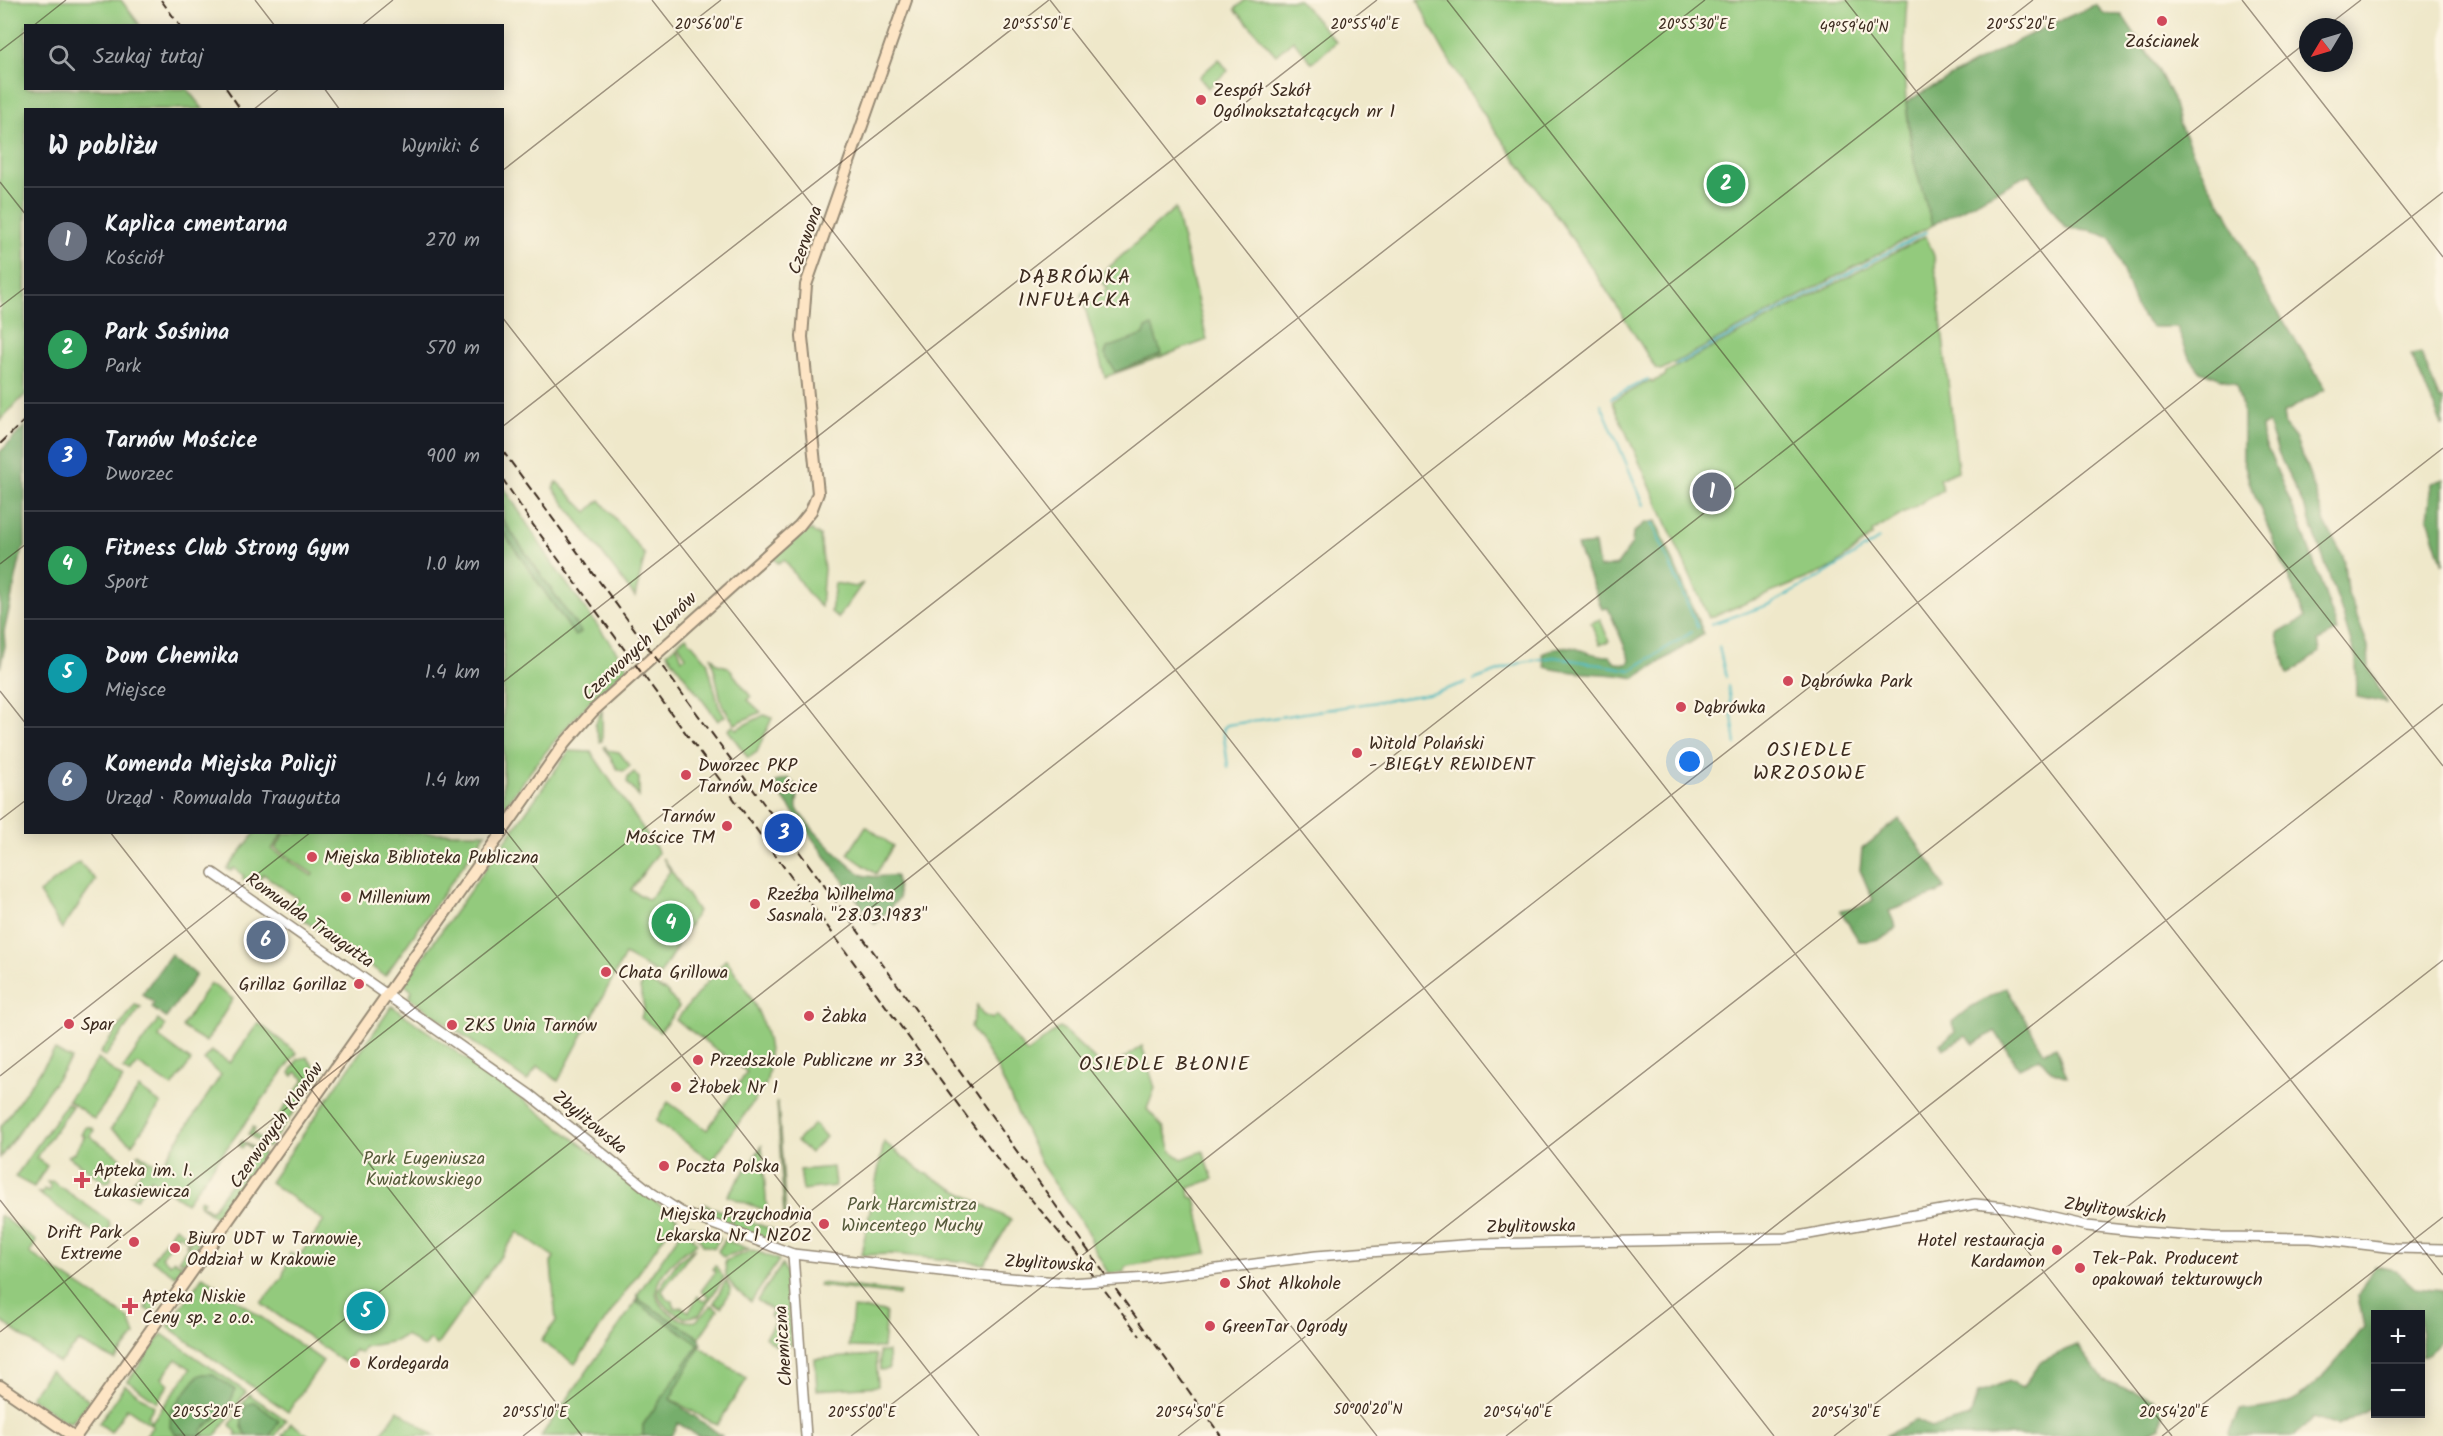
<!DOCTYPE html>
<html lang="pl">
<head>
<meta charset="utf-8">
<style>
	:root { --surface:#171b24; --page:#20242c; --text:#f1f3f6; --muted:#9ea1a6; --line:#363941; --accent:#ea580c }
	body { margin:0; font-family:Kalam,sans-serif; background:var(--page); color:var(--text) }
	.controls { position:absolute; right:18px; bottom:18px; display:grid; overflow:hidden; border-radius:0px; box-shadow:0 3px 15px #0003 }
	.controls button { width:54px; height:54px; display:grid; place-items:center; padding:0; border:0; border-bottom:2px solid var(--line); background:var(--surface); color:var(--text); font:30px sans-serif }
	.compass { position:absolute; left:2299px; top:18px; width:54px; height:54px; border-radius:50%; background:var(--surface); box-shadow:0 3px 15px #0003; rotate:232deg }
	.you { position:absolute; left:1690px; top:762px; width:21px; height:21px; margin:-15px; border:4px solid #fff; border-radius:50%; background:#1a73e8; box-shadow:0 0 0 9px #1a73e833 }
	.badge { display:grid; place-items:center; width:39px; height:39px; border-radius:50%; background:var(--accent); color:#fff; font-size:20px; font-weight:700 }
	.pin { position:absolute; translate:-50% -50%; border:3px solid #fff; box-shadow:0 2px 6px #0006 }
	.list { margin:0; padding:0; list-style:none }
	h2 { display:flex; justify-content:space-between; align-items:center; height:78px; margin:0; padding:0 24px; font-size:26px }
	h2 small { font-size:20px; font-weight:400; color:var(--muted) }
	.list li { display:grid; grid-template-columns:39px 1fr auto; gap:18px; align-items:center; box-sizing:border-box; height:108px; padding:0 24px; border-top:2px solid var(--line) }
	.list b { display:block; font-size:22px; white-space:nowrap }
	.list p { margin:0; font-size:20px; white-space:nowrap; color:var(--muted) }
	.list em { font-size:20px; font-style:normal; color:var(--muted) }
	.icon { flex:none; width:33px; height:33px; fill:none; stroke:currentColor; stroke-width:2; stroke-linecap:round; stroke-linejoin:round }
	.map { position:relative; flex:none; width:2443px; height:1436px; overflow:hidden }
	.search { position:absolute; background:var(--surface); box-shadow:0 3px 15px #0003; left:24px; top:24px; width:480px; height:66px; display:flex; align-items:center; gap:15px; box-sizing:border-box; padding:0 21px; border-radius:0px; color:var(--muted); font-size:22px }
	.panel { position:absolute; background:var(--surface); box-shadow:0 3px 15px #0003; left:24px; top:108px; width:480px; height:726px; border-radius:0px }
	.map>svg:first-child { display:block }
</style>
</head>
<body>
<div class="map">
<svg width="2443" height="1436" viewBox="0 0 2443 1436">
	<rect width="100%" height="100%" fill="#fcf5e5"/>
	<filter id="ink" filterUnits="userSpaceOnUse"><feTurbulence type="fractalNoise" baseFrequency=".0167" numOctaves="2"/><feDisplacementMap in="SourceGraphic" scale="12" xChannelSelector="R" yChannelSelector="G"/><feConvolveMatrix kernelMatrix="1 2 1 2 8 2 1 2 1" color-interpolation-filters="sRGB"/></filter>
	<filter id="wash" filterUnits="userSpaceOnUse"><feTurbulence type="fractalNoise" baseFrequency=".008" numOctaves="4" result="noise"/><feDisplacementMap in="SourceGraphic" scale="24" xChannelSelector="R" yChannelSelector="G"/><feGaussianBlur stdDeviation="1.35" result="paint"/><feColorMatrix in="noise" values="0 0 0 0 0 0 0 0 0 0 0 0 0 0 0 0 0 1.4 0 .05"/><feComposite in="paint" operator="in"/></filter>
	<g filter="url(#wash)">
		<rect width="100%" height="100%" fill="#efe8ca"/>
		<g fill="#93ca7d" stroke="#677a4e" stroke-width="1.5">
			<polygon points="0,0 121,0 140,25 26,26 26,88 187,89 203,109 26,110 25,395 0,420"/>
			<polygon points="1245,0 1299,0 1336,42 1312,63 1293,40 1276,55 1235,9"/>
			<path d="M 1418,0 L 1907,0 C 1901,76 1904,153 1935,224 L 1661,370 L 1656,369 C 1620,310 1583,253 1543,197 C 1498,134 1449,71 1418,0 Z"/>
			<polygon points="1219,59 1228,71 1208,88 1199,77"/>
			<polygon points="1175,208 1207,340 1105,377 1081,294 1083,292 1090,303 1107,289 1098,277"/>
			<polygon points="1926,236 1934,256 1958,471 1939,479 1943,490 1872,532 1873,535 1832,568 1709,618 1612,401 1651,380 1652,382 1665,376 1666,372"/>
			<polygon points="557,482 587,512 600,500 645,555 635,597 553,488"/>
			<path d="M 503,486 L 556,569 L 628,667 C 578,708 540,757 503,809 Z"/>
			<path d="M 811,530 L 820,536 L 824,569 L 821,607 C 804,593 797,575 784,560 L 778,563 L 772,557 L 804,532 Z"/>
			<polygon points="835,583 855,587 863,583 838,618 831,612"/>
			<polygon points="1600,619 1609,641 1600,645 1591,623"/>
			<polygon points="686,637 707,661 719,707 725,716 718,721 667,653 677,645 682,659 686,657 678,643"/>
			<polygon points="711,656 717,664 728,667 751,697 748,700 761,712 735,724 722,705"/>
			<polygon points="602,709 602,741 600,742 595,725"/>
			<polygon points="764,715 772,718 757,752 748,758 728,730 733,726 736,729"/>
			<polygon points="605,746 607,750 619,752 630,766 624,771 618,770 604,747"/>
			<polygon points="569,751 591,752 657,849 658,853 631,890 649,900 670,871 663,858 698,911 660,975 625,955 558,1081 538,1066 527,1081 409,997 412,991 404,984"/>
			<polygon points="634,772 639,778 639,797 627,782 628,777"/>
			<polygon points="866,826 893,846 876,874 848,854"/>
			<polygon points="255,833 283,833 272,849 312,876 313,874 275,848 285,833 486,833 385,976 289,910 297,898 263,874 254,887 242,879 244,876 234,868 231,871 227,869"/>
			<polygon points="79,862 96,880 62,929 39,893"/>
			<path d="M 726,959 C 752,996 779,1037 766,1084 L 712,1161 L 656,1121 L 668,1102 L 707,1130 L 747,1072 L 676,1020 Z"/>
			<polygon points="645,980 667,992 679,1007 660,1032 641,1018 644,1008 640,988"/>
			<polygon points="210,983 233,999 206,1042 182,1027"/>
			<polygon points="135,1005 141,1007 105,1057 100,1053"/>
			<polygon points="977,1005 983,1015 992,1019 997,1015 1027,1053 1060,1027 1106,1070 1142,1046 1155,1088 1147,1109 1164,1128 1171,1151 1182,1159 1203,1151 1213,1179 1189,1188 1190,1197 1195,1198 1207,1253 1134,1265 1125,1267 1125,1272 1108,1273 1091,1243 1089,1233 1041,1164 996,1066 971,1027"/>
			<polygon points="392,1006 526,1102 677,1218 575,1364 541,1341 556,1321 551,1263 554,1257 518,1232 437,1345 430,1340 424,1348 405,1335 395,1341 364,1347 360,1353 355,1350 345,1363 261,1303 282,1278 290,1253 298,1258 324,1221 270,1182"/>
			<polygon points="158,1020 165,1026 159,1037 191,1061 172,1087 138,1064 130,1074 123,1069"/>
			<polygon points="258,1023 297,1053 186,1203 151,1179 136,1199 126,1192 147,1162 138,1155 139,1153 160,1167 221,1075 204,1060 211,1051 230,1063"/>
			<polygon points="55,1050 71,1059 0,1158 0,1128"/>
			<polygon points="307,1057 314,1066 324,1069 268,1148 248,1134 253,1127 255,1129 253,1133 262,1139 305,1079 296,1072 293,1076 290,1073 298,1059"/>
			<polygon points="98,1059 123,1079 94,1119 68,1100"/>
			<polygon points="139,1088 161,1104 132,1144 111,1129"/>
			<polygon points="777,1102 778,1103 786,1215 784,1215"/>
			<polygon points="67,1103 72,1106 36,1158 47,1166 34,1187 15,1177"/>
			<polygon points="814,1124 826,1137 810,1153 797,1141"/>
			<polygon points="85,1127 91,1127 94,1130 90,1136 121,1158 109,1174 112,1178 109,1182 104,1182 68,1156 74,1153 85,1136 81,1135"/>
			<polygon points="242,1141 264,1154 218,1219 200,1206 199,1202 201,1199 204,1201 201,1205 211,1211 254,1151 245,1144 242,1148 239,1146"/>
			<polygon points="884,1142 921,1171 1011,1220 985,1264 892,1254 861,1255"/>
			<polygon points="762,1146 767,1211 727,1196"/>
			<polygon points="833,1167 835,1186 803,1190 800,1170"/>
			<polygon points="52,1181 109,1221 110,1228 103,1239 38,1193 42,1193 44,1189 48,1191 51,1187 47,1182"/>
			<polygon points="703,1204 732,1215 728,1226 697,1213"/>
			<polygon points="0,1215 36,1241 30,1253 129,1319 135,1335 115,1360 79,1342 59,1363 0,1320"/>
			<polygon points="734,1216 774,1230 777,1243 731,1227"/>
			<polygon points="691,1225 720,1238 714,1248 703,1245"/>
			<path d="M 685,1226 L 697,1243 C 676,1257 635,1290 670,1313 C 678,1318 686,1323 696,1321 L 712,1305 L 718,1310 L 699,1338 L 639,1300 L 637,1295 Z"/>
			<polygon points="175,1227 191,1238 186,1246 187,1240 178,1234 162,1257 170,1264 174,1260 183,1265 175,1276 152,1260"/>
			<polygon points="193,1239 199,1243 184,1263 179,1259"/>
			<polygon points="725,1240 749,1249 723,1257 718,1251"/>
			<path d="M 695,1248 L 662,1291 L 667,1299 L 673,1301 L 674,1308 L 682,1307 L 689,1312 L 698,1296 L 702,1301 L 707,1300 L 708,1295 L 701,1291 L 714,1274 L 715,1271 L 712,1269 L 715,1265 L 724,1278 L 699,1315 L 685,1318 C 673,1312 658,1305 658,1290 L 678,1261 Z"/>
			<polygon points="753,1250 779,1260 751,1302 734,1288 726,1276 725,1261"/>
			<polygon points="782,1265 786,1272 791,1345 776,1346 765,1337 776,1321 770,1316 773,1311 757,1300"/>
			<polygon points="203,1276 323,1361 288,1412 168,1327"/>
			<polygon points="726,1280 731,1291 721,1307 714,1303"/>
			<polygon points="820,1283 900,1292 899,1295 819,1286"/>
			<polygon points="157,1290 164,1295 152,1313 145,1308"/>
			<polygon points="636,1302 700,1344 643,1425 643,1436 541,1436"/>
			<polygon points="853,1308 886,1312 883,1348 849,1347"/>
			<polygon points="162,1334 246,1392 216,1436 145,1436 153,1426 127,1408 111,1432 99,1423 125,1385 154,1406 148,1416 151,1423 191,1369 176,1359 162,1378 169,1384 157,1402 128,1381"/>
			<polygon points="699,1346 747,1379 717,1425 670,1399"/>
			<polygon points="879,1352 888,1352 889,1369 880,1370"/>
			<polygon points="876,1355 878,1386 817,1390 815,1359"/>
			<polygon points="50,1371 90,1401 72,1422 64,1421 30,1397"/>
			<polygon points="249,1394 286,1420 275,1436 235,1436 237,1433 230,1425"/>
			<polygon points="398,1410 435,1436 380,1436"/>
			<polygon points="291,1423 310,1436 282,1436"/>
		</g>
		<g fill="#76ae6c" stroke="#586c45" stroke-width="1.5">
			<path d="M 2096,5 L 2104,14 L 2122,15 L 2156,66 L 2172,97 L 2179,123 L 2205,178 L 2226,211 L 2263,288 L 2326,389 L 2283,413 L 2285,426 L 2295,438 L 2309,473 L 2325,523 L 2343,556 L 2347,590 L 2368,646 L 2369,668 L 2386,703 L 2357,697 L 2356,659 L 2339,603 L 2308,515 L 2279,455 L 2268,423 L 2261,427 L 2262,436 L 2302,529 L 2338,631 L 2318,641 L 2320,652 L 2288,675 L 2277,634 L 2305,618 L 2249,481 L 2243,459 L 2243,411 L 2236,384 L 2200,371 L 2189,357 L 2177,327 L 2151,327 L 2137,310 L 2111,238 L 2090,230 L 2065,228 L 2029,174 L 1932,225 L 1914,162 L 1906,102 C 1968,66 2029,32 2096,5 Z"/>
			<polygon points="1152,326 1161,354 1115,372 1105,354 1107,348 1144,335 1146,328"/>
			<polygon points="2421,353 2440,400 2443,399 2443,427 2411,355"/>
			<polygon points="25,426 25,548 22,551 4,632 5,646 0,668 0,452"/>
			<polygon points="2443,479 2443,565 2428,518 2432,483"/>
			<polygon points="502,519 581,632 575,636 503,532"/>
			<path d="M 1656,521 L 1704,634 L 1635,678 C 1604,671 1575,676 1545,667 L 1542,654 C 1576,636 1577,656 1610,656 L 1616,663 L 1628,664 L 1630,659 L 1608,608 L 1602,609 L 1577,546 L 1595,544 L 1599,568 L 1617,565 L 1632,544 L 1633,533 L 1645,523 Z"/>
			<path d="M 788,778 L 799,789 C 799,794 796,802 797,808 C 801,820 852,871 863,875 C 874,879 884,875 896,876 L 899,898 L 875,924 L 777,790 L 776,782 Z"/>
			<path d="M 1899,819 L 1934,867 L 1944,888 L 1937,894 L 1889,911 L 1896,927 C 1889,938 1872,942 1859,941 L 1840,910 L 1862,906 L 1873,900 L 1860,870 L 1862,849 Z"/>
			<polygon points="171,954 196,975 166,1018 152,1008 154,1003 142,994"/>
			<polygon points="2006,987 2044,1052 2056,1047 2067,1077 2051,1071 2040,1058 2019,1068 1995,1031 1974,1044 1966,1036 1943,1049 1940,1044 1955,1032 1952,1022 1969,1008"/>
			<path d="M 2374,1266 L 2395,1270 L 2415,1288 L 2443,1291 L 2443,1338 L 2428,1354 L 2421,1356 L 2420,1314 L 2376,1314 L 2375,1405 L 2338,1426 L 2313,1417 L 2295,1436 L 2230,1436 L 2229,1432 L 2239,1411 C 2256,1409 2273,1408 2289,1402 C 2315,1392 2347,1349 2364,1327 L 2358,1296 Z"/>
			<polygon points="637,1295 639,1300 700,1338 701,1344 670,1399 722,1436 698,1436 678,1423 671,1436 643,1436 643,1425 699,1344 636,1302"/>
			<polygon points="2077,1345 2104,1380 2154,1399 2163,1410 2161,1427 2142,1436 1885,1436 1916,1420 1931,1428 1970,1417 1978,1393 2008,1381 2022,1388 2040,1362"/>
			<path d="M 203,1374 L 212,1374 L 235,1390 C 231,1407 214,1419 202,1430 L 203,1436 L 176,1434 L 170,1427 L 171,1410 L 198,1376 Z"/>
			<path d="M 254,1402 L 279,1421 L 270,1436 L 248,1436 C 238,1425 242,1419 245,1406 Z"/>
		</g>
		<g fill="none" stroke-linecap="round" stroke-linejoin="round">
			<g stroke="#4ab9c0" stroke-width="2">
				<polyline points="1675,365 1927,232"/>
				<polyline points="1611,398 1648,379"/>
				<polyline points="1601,404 1644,505"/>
				<polyline points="1652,523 1698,628"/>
				<polyline points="1711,624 1771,604 1828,572 1879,539"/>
				<polyline points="1719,647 1726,677"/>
				<polyline points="1474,680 1523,662 1554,657 1631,670 1692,632"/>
				<polyline points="1728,686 1736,745"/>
				<polyline points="1228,767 1223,729 1227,725 1435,693 1467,682"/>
			</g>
		</g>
	</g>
	<g filter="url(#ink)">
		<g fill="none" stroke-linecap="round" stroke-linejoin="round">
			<g stroke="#958974" stroke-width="12">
				<g id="tertiary">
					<polyline points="213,873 530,1095 652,1193 681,1212 793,1254 976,1275"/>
					<polyline points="793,1254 806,1436"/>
					<polyline points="1149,1278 1316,1256 1476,1244 1787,1238 1975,1204 2005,1207 2087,1226 2144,1232 2212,1237 2311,1238 2395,1248 2443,1249"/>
				</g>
			</g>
			<g stroke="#958974" stroke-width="14">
				<g id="secondary">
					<polyline points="502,832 564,744 593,711 799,526 811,511 818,493 802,337 806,285 906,0"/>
					<polyline points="0,1386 73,1436"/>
					<polyline points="76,1436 502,832"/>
				</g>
			</g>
			<use href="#tertiary" stroke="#fff" stroke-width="9"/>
			<use href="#secondary" stroke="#fde5c5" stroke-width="10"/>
			<g stroke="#3b2a1e" stroke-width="2" stroke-dasharray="9 4.5" stroke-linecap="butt">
				<polyline points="161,0 180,26"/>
				<polyline points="226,88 241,110"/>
				<polyline points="0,444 26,419"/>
				<polyline points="502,450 892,977 1221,1436"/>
				<polyline points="502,478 531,522 1000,1162 1072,1248 1140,1336"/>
			</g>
			<g stroke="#958974" stroke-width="12" stroke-linecap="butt">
				<polyline id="tertiary-bridge" points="976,1275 1068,1283 1149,1278"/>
			</g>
			<use href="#tertiary-bridge" stroke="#fff" stroke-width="9"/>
		</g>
	</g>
	<path fill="none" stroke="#3b2a1e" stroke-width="1.5" stroke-opacity="0.45" d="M 255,0 L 275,26M 652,0 L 1774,1436M 1050,0 L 2172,1436M 1447,0 L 2443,1275M 1845,0 L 2443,766M 2242,0 L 2443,257M 33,26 L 66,0M 361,26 L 393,0M 2326,27 L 2361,0M 0,51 L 26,31M 324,88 L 340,110M 253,110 L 280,88M 502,171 L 721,0M 0,182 L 26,215M 0,307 L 26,287M 502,317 L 1377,1436M 502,427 L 1049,0M 0,564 L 26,544M 502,683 L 1377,0M 0,691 L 26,724M 0,820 L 26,800M 502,826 L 979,1436M 110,832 L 582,1436M 0,1076 L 311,832M 0,1200 L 185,1436M 0,1332 L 1705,0M 195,1436 L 2033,0M 523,1436 L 2308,41M 851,1436 L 2443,192M 1178,1436 L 2443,448M 1506,1436 L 2443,704M 1834,1436 L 2443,960M 2162,1436 L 2443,1217"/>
	<g fill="#d1495b" stroke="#fcf5e5" stroke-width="2">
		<circle cx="2162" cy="21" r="6"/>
		<circle cx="1201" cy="100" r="6"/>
		<circle cx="1788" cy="681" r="6"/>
		<circle cx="1681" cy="707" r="6"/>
		<circle cx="1357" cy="753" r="6"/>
		<circle cx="686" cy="775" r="6"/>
		<circle cx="727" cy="826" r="6"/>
		<circle cx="312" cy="857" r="6"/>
		<circle cx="346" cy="897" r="6"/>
		<circle cx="755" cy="904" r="6"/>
		<circle cx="606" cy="972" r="6"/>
		<circle cx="359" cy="984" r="6"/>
		<circle cx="809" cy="1016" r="6"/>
		<circle cx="69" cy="1024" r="6"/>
		<circle cx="452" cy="1025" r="6"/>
		<circle cx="698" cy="1060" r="6"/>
		<circle cx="676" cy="1087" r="6"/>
		<circle cx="664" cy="1166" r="6"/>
		<path d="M79 1171h6v6h6v6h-6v6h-6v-6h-6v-6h6z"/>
		<circle cx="824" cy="1224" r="6"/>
		<circle cx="134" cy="1242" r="6"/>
		<circle cx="175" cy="1248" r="6"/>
		<circle cx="2057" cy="1250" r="6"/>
		<circle cx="2080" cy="1268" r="6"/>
		<circle cx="1225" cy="1283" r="6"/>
		<path d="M127 1297h6v6h6v6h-6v6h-6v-6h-6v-6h6z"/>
		<circle cx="1210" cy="1326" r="6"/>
		<circle cx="355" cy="1363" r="6"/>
	</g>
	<g text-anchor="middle" stroke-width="4.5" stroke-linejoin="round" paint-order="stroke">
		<g font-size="18" fill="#3b2a1e" stroke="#fcf5e5" text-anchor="start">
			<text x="2162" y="47" text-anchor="middle">Zaścianek</text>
			<text x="1213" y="96">Zespół Szkół<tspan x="1213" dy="21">Ogólnokształcących nr 1</tspan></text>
			<text x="1800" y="687">Dąbrówka Park</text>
			<text x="1693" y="713">Dąbrówka</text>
			<text x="1369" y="749">Witold Polański<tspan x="1369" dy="21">- BIEGŁY REWIDENT</tspan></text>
			<text x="698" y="771">Dworzec PKP<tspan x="698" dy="21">Tarnów Mościce</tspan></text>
			<text x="715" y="822" text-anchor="end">Tarnów<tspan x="715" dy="21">Mościce TM</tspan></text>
			<text x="324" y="863">Miejska Biblioteka Publiczna</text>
			<text x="767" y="900">Rzeźba Wilhelma<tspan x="767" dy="21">Sasnala "28.03.1983"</tspan></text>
			<text x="358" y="903">Millenium</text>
			<text x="618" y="978">Chata Grillowa</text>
			<text x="347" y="990" text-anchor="end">Grillaz Gorillaz</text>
			<text x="821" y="1022">Żabka</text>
			<text x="81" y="1030">Spar</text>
			<text x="464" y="1031">ZKS Unia Tarnów</text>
			<text x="710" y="1066">Przedszkole Publiczne nr 33</text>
			<text x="688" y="1093">Żłobek Nr 1</text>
			<text x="676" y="1172">Poczta Polska</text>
			<text x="94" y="1176">Apteka im. I.<tspan x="94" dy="21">Łukasiewicza</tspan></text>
			<text x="812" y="1220" text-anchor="end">Miejska Przychodnia<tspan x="812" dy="21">Lekarska Nr 1 NZOZ</tspan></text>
			<text x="122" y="1238" text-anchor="end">Drift Park<tspan x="122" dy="21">Extreme</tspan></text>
			<text x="187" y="1244">Biuro UDT w Tarnowie,<tspan x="187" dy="21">Oddział w Krakowie</tspan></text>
			<text x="2045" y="1246" text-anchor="end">Hotel restauracja<tspan x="2045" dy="21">Kardamon</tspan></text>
			<text x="2092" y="1264">Tek-Pak. Producent<tspan x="2092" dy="21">opakowań tekturowych</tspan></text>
			<text x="1237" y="1289">Shot Alkohole</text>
			<text x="142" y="1302">Apteka Niskie<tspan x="142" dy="21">Ceny sp. z o.o.</tspan></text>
			<text x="1222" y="1332">GreenTar Ogrody</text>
			<text x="367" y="1369">Kordegarda</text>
		</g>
		<g font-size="18" fill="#3b2a1e" stroke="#fcf5e5">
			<text transform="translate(805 240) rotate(-71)" y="6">Czerwona</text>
			<text transform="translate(639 646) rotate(-43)" y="6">Czerwonych Klonów</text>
			<text transform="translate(310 920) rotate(35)" y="6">Romualda Traugutta</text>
			<text transform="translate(590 1122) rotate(39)" y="6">Zbylitowska</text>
			<text transform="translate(276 1125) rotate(-55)" y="6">Czerwonych Klonów</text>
			<text transform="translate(2115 1210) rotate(8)" y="6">Zbylitowskich</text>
			<text transform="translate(1531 1226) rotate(-1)" y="6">Zbylitowska</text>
			<text transform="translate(1049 1263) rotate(3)" y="6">Zbylitowska</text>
			<text transform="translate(783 1346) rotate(-94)" y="6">Chemiczna</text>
		</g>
		<g font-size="18" fill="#555a3a" stroke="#fcf5e5">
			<text x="424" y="1164">Park Eugeniusza<tspan x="424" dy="21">Kwiatkowskiego</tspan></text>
			<text x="912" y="1210">Park Harcmistrza<tspan x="912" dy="21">Wincentego Muchy</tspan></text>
		</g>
		<g font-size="20" letter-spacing="1.5" fill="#3b2a1e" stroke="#fcf5e5">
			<text x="1075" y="283">DĄBRÓWKA<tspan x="1075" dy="23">INFUŁACKA</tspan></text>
			<text x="1810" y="756">OSIEDLE<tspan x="1810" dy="23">WRZOSOWE</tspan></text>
			<text x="1165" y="1070">OSIEDLE BŁONIE</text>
		</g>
	</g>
	<g font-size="15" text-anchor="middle" fill="#3b2a1e" stroke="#fcf5e5" stroke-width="4.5" stroke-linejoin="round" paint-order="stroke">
		<text x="709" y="29">20°56'00"E</text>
		<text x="1037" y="29">20°55'50"E</text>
		<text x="1693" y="29">20°55'30"E</text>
		<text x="2021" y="29">20°55'20"E</text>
		<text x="1365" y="29">20°55'40"E</text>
		<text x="1854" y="32">49°59'40"N</text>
		<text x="1368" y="1414">50°00'20"N</text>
		<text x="207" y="1417">20°55'20"E</text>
		<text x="535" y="1417">20°55'10"E</text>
		<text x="862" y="1417">20°55'00"E</text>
		<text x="1190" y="1417">20°54'50"E</text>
		<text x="1518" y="1417">20°54'40"E</text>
		<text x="1846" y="1417">20°54'30"E</text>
		<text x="2174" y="1417">20°54'20"E</text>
	</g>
</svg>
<div class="controls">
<button>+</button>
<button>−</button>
</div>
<svg class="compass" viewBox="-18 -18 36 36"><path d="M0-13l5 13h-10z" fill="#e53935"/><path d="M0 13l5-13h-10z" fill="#9ea1a6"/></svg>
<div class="you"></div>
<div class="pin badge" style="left:1712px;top:492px;background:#6b7280">1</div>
<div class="pin badge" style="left:1726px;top:184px;background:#2e9e5b">2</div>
<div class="pin badge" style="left:784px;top:833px;background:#1a4fb4">3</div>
<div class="pin badge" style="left:671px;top:923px;background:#2e9e5b">4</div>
<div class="pin badge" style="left:366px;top:1311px;background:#0f9aa8">5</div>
<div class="pin badge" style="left:266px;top:940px;background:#5c6f8a">6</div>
<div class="search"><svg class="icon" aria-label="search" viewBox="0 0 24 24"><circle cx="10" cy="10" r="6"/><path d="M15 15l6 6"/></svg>Szukaj tutaj</div>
<section class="panel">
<h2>W pobliżu<small>Wyniki: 6</small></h2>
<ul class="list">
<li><span class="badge" style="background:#6b7280">1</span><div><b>Kaplica cmentarna</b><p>Kościół</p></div><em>270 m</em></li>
<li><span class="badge" style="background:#2e9e5b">2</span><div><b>Park Sośnina</b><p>Park</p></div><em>570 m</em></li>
<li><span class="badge" style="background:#1a4fb4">3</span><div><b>Tarnów Mościce</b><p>Dworzec</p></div><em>900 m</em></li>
<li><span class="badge" style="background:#2e9e5b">4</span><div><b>Fitness Club Strong Gym</b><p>Sport</p></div><em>1.0 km</em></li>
<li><span class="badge" style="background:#0f9aa8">5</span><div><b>Dom Chemika</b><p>Miejsce</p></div><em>1.4 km</em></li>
<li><span class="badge" style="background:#5c6f8a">6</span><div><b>Komenda Miejska Policji</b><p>Urząd · Romualda Traugutta</p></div><em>1.4 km</em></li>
</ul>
</section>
</div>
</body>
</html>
